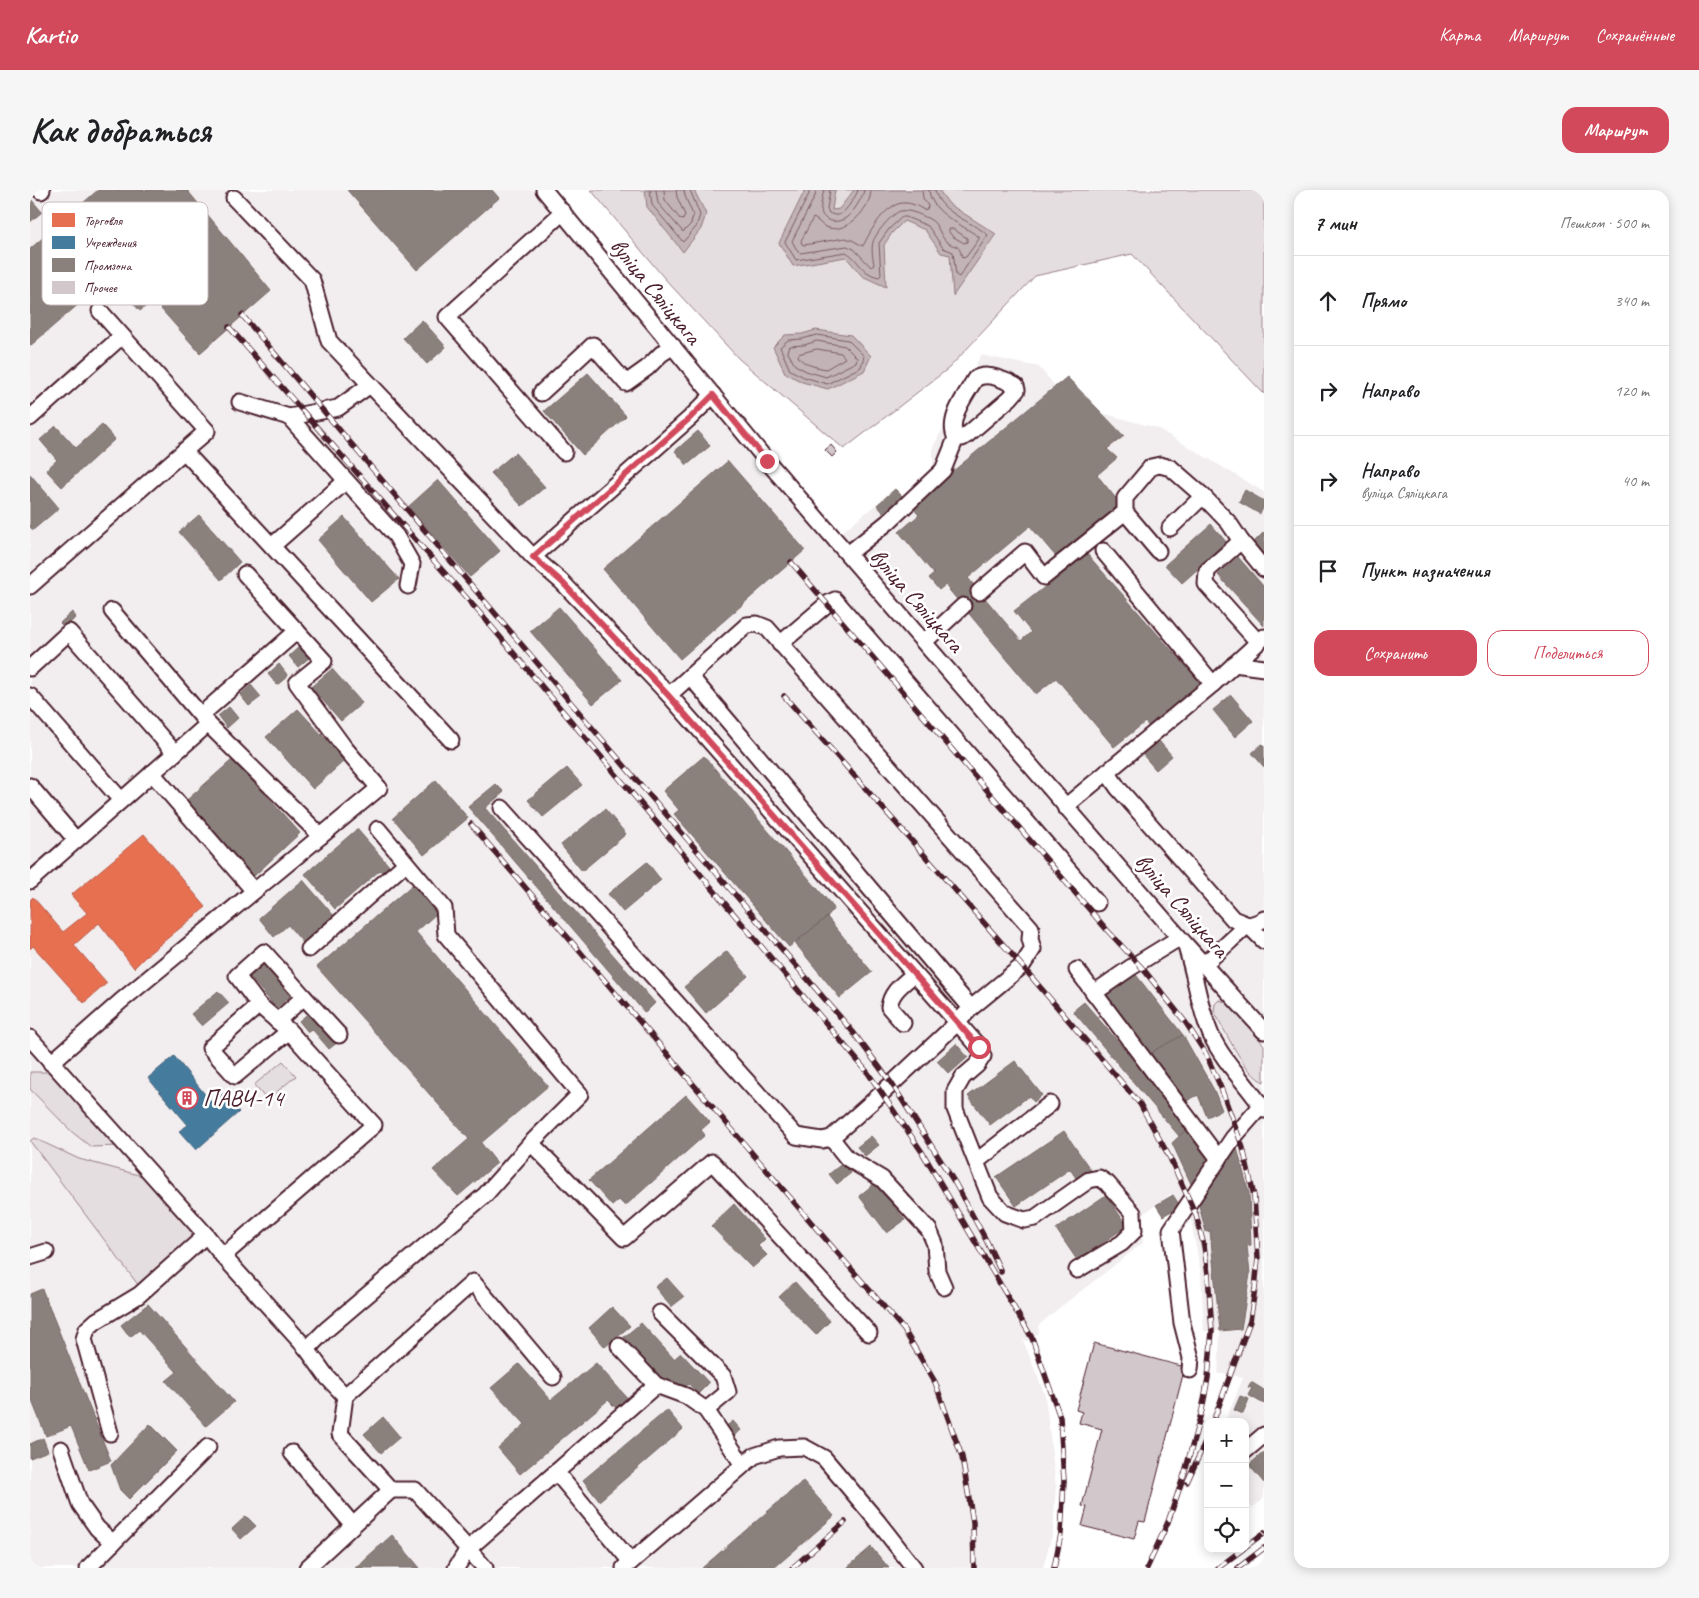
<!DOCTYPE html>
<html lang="ru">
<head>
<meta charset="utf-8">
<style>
	:root { --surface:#fff; --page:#f6f6f6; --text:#202124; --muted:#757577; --line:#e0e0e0; --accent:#d1495b }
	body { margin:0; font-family:Caveat,sans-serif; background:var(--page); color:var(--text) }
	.controls { position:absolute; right:15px; bottom:15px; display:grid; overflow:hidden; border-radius:10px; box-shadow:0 2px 12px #0003 }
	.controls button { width:45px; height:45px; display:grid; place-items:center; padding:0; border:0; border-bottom:1px solid var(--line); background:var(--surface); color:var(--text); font:25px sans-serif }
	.stop { position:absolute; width:15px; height:15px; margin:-11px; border:4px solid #d1495b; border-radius:50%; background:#fff }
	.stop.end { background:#d1495b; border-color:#fff; box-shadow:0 1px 5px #0008 }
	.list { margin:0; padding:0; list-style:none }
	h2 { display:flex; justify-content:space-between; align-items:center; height:65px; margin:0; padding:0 20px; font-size:21px }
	h2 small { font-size:16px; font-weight:400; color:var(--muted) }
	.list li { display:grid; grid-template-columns:32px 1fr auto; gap:15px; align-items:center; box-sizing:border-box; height:90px; padding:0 20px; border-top:1px solid var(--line) }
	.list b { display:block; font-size:19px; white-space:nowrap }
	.list p { margin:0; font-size:16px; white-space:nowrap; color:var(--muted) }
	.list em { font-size:16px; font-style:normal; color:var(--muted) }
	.actions { display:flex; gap:10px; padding:15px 20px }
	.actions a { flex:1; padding:11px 0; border:1px solid var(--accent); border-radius:15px; text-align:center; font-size:18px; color:var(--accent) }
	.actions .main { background:var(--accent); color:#fff }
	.icon { flex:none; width:28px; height:28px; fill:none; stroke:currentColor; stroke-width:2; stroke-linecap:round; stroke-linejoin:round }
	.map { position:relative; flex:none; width:1234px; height:1378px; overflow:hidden; border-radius:15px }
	header { display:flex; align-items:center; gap:30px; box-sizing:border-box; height:70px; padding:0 25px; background:var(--accent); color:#fff }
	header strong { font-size:24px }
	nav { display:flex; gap:28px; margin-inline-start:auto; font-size:18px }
	.intro { display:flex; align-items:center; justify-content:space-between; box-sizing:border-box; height:120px; padding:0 30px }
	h1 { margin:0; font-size:35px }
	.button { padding:12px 22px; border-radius:15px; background:var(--accent); color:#fff; font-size:18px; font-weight:700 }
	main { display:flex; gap:30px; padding:0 30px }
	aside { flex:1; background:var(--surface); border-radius:15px; box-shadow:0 2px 12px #0003 }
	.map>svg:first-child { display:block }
</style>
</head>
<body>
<header>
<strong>Kartio</strong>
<nav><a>Карта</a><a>Маршрут</a><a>Сохранённые</a></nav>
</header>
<div class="intro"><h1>Как добраться</h1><a class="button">Маршрут</a></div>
<main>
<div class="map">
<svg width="1234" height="1378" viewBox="0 0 1234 1378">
	<rect width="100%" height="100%" fill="#fff"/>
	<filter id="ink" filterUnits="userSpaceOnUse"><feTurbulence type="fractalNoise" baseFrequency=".02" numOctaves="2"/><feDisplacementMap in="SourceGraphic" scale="10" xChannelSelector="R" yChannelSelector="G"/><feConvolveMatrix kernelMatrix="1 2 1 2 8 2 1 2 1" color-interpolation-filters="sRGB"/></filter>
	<g filter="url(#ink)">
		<polygon fill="#f2eeef" points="0,0 509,0 798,353 865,299 873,307 903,280 903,257 951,165 1009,177 1025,196 1037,187 1072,223 1127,238 1234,302 1234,1308 1222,1318 1215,1310 1215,1232 1195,1232 1213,1188 1198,1184 1188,1184 1190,1141 1174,1141 1171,1083 1161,1031 1141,1004 1109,1027 1113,1053 1024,1122 1008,1136 1009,1143 998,1151 993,1150 1015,1205 1026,1296 1023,1341 1013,1378 0,1378"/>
		<g fill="#e5dee0" stroke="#987e86">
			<polygon points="561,0 1234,0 1234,204 1102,64 1005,86 919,178 814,259 709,169 635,89"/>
			<path d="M 1189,810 L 1198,813 L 1234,855 L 1234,892 C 1215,885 1194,839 1184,821 L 1185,814 Z"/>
			<polygon points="253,871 266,886 237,910 224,895"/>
			<polygon points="0,882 18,882 27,885 89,956 61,957 42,942 0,899"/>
			<polygon points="4,948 49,969 116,987 159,1035 162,1041 162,1048 109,1096 0,951"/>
		</g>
		<g fill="#c1b3b6" stroke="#91787e">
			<polygon points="615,0 664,0 676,24 671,39 653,62 617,17"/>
			<polygon points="775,0 805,0 802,20 809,19 824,0 909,0 919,14 966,44 923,106 920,65 911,63 895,40 874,31 862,43 854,55 856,97 832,86 816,67 763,76 749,53"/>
			<polygon points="786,140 821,145 841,166 834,181 798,199 772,192 755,183 743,157 755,145 772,144"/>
		</g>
		<polygon fill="#e76f51" stroke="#b85746" points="114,644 176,717 117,765 104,778 69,733 44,755 77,793 54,813 3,756 0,759 0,710 3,707 33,742 57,723 41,705"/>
		<polygon fill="#457b9d" stroke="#465f7b" points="144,866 182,913 194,903 209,922 166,960 149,941 158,935 118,888"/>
		<g fill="#8a817c" stroke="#776464">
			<polygon points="68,0 157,0 241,101 170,163 123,110 110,121 86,94 99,83 94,75 0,156 0,59"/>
			<polygon points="317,0 462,0 469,8 387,80"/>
			<polygon points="0,8 12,22 0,32"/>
			<polygon points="392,130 416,157 397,174 373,148"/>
			<polygon points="558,183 596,226 553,265 514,221"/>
			<polygon points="1037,187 1094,246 1077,259 1087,268 1067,285 1092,316 1028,369 1000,336 938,388 991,451 1001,442 984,421 1057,364 1173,496 1121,539 1115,532 1084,557 1026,488 1006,504 915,395 909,400 899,388 904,384 869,342 889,325 881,316"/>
			<polygon points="72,235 85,249 32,297 16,280 27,270 10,250 26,236 46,258"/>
			<polygon points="668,241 680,256 657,275 645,261"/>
			<polygon points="485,263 515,297 492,316 461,283"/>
			<polygon points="698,271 775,360 650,469 573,379"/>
			<polygon points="0,284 29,318 3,340 0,337"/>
			<polygon points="408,290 470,361 440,387 378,317"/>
			<polygon points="865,299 873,307 874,312 857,327 847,315"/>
			<polygon points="1215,300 1234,311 1234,316 1230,324 1209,312"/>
			<polygon points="169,325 210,372 191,390 149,342"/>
			<polygon points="314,327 369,389 341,412 288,350"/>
			<polygon points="1181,334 1197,353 1152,393 1135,375"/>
			<polygon points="1234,342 1234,365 1223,353"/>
			<polygon points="1208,367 1234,397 1234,436 1188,385"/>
			<polygon points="529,417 592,490 563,514 500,441"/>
			<polygon points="42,422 46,427 35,438 30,433"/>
			<polygon points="270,456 280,467 268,477 259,466"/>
			<polygon points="249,474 258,486 247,495 238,484"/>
			<polygon points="302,479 332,513 311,531 281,497"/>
			<polygon points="221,495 231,507 219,516 210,505"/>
			<polygon points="1201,505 1223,531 1205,547 1183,520"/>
			<polygon points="199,517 208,528 197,538 188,526"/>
			<polygon points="268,519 315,570 283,599 236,547"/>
			<polygon points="1129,551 1142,566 1126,580 1113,565"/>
			<polygon points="1232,554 1234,556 1234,577 1222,563"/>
			<polygon points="674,566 804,718 797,727 759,757 644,624 649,620 633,601"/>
			<polygon points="203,569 270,643 224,686 157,610"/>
			<polygon points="537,578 552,595 513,627 498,610"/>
			<polygon points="406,590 438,628 394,665 363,628"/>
			<polygon points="466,594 474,602 455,618 625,813 615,823 438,617"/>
			<polygon points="575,619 596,644 552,681 531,655"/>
			<polygon points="327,639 360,677 352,683 350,680 305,719 275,684"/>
			<polygon points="617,672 631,690 593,722 578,704"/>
			<polygon points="273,690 305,727 274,754 258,735 244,747 229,728"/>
			<polygon points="382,695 408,722 386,742 518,896 451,953 467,973 428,1006 403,980 439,949 287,777"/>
			<polygon points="797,727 842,782 810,808 765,753"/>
			<polygon points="697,761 718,786 676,823 654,797"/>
			<polygon points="231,770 260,806 246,818 216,782"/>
			<polygon points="1103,781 1153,845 1127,859 1119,865 1073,806"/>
			<polygon points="188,801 199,813 172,836 161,824"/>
			<polygon points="1054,812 1146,919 1143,921 1158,938 1149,946 1043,821"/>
			<polygon points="281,821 308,852 299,859 282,839 278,842 269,831"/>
			<polygon points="1153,845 1184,900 1192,920 1177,927 1168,905 1151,914 1119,865 1127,859"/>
			<polygon points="926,854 938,867 919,884 907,871"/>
			<polygon points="985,871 1012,905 1004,912 999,906 960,935 938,906"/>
			<polygon points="656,905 680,932 671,940 675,945 595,1016 589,1010 582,1016 559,990"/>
			<polygon points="1158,938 1180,968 1162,996 1142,953"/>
			<polygon points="1034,941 1062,982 1048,991 1040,979 986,1016 966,987"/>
			<polygon points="841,946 849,955 835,966 827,957"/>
			<polygon points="1207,958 1219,1003 1221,1055 1217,1056 1220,1084 1211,1139 1190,1141 1180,1041 1176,1042 1168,1012"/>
			<polygon points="813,973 821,983 807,994 799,984"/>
			<polygon points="845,993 875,1030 857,1043 829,1006"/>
			<polygon points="1076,1005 1097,1036 1047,1070 1026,1039"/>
			<polygon points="1143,1005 1150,1016 1133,1026 1126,1015"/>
			<polygon points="704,1014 735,1049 728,1056 737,1065 722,1078 681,1036"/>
			<polygon points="637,1088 654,1107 641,1117 625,1097"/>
			<polygon points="765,1092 800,1131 786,1145 749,1107"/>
			<polygon points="12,1099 81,1271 59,1280 41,1236 16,1246 0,1206 0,1104"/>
			<polygon points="118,1114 204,1212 176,1236 136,1191 147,1182 109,1140 100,1147 91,1135"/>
			<polygon points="582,1117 600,1136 575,1157 559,1138"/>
			<polygon points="611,1133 644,1169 651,1163 679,1193 668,1204 659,1194 651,1200 640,1189 634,1194 594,1147"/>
			<polygon points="566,1173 601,1212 589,1221 578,1210 490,1284 468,1258 495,1234 461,1198 489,1174 521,1210"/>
			<polygon points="1221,1192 1234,1200 1234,1214 1218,1205 1222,1198 1218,1197"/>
			<polygon points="1210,1206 1219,1209 1213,1224 1204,1220"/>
			<polygon points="637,1220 653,1239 569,1311 553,1290"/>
			<polygon points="353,1227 370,1247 351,1263 334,1244"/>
			<polygon points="703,1231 711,1240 702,1248 694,1238"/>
			<polygon points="120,1234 147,1261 99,1309 90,1300 81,1275"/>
			<polygon points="13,1248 18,1261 0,1268 0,1254"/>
			<polygon points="1234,1262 1234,1293 1219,1275"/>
			<polygon points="773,1291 804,1326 744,1378 672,1378"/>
			<polygon points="216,1326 226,1336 211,1349 202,1339"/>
			<polygon points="362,1345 390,1378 325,1378"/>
			<polygon points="841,1357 859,1378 817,1378"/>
		</g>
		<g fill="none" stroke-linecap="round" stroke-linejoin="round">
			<g stroke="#7a5a63" stroke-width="1">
				<polyline points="620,0 622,15 653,52 666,37 670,25 660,0"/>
				<polyline points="626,0 628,13 653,42 661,34 663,25 655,6 654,0"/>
				<polyline points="634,0 635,10 650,29 653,30 655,25 647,7 646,0"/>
				<path d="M 779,0 L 779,4 L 755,52 L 766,70 L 816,62 C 830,70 830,83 849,87 L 851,85 L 849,53 L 859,39 L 872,27 L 876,27 L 898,36 L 913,58 L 923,62 L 926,85 L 929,87 L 958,45 C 943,32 908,22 905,0"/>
				<path d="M 786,0 L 785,6 L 762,51 L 768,62 L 770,63 L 817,56 L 824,59 L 841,77 L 844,75 C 843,68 841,59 843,52 C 845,44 863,22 871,21 C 879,19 894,26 901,30 C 909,35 910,47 917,52 C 926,59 929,52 932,68 L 936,67 L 949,49 L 949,47 C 932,34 901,24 899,0"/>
				<path d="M 794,0 C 793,6 790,14 791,20 C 792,31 805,34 814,29 C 821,26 833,8 834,0"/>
				<path d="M 800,0 L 797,19 L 799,23 C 803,25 807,26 811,24 C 816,21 827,5 828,0"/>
				<path d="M 841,0 C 841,18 818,43 799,38 C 792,37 789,30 783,28 L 771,51 L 772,54 L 774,55 L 815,48 L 822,50 L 833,56 C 840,42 856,11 876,13 C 882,13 889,17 894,20 L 897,19 L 898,16 L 893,8 L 892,0"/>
				<polygon points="920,39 923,39 937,48 937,52 934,53 922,46 919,42"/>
				<polygon points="787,145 818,150 834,166 831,177 797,194 774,187 760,180 750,157 758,150 772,149"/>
				<polygon points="787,151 815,156 827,168 826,172 796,187 776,181 765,175 757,161 758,158 760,156 774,155"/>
				<path d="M 787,159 L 811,163 L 815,168 L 796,179 C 786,177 773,175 768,166 L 769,164 Z"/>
			</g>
		</g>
		<g fill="#d2c7cb" stroke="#4a1f2b">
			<polygon points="801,255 807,262 802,267 795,260"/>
			<polygon points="1064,1153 1155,1177 1115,1332 1109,1331 1104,1349 1052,1336 1057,1317 1052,1316 1072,1239 1049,1233 1052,1222 1046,1220"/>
		</g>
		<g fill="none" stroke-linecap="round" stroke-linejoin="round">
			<g stroke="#4a1f2b" stroke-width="19">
				<g id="minor">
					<polyline points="514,0 737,271 1155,754 1234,841"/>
					<polyline points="11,1 12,0"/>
					<polyline points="204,8 282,90 299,151 503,367"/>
					<polyline points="533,22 417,127 534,262"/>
					<polyline points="511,203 563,155 596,193 617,178 631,164 643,156"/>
					<polyline points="683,205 660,228 503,367 532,392 639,505 949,857 953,866 947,875 933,887 925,901 925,919 960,1007 975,1023 994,1030 1005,1028 1059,990 1069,988 1077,993 1103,1023 1104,1041 1092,1053 1047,1080"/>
					<polyline points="210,212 259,227 308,218 340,195"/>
					<polyline points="259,227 366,346 382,374 378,396"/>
					<polyline points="0,228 92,146"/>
					<polyline points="154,261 421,550"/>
					<polyline points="1140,338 1173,306"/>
					<polyline points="1211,351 1177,381 1176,394 1228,452"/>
					<polyline points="242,356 316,291"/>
					<polyline points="1073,361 1183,494"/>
					<polyline points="1128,361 1095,322 1095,308 1121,277 1130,275 1141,278 1173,306 1199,333 1211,351 1234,379"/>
					<path d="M 818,364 L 858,332 L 913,280 L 926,248 C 916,230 936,205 945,189 C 956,181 975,190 986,196 L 987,200 L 980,208 L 937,245 L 932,248 L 926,248"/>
					<polyline points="215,384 294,471 267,493 314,557 349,598 291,646"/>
					<polyline points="0,396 177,241 70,121"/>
					<polyline points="949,402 995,362 1014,387 1095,322"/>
					<polyline points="82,421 178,534"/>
					<polyline points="894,452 933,416"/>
					<polyline points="750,454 797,414 805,410 1067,713"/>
					<polyline points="1204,474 1234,478"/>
					<polyline points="0,478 39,442 145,563"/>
					<polyline points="660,486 941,818"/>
					<polyline points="0,506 91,610"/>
					<polyline points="171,525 267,441"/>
					<polyline points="1077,582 1088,598 1203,729 1218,735 1234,751"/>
					<polyline points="122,583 224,701"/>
					<polyline points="0,596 46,650"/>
					<polyline points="1035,617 1183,494 1234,447"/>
					<polyline points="472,618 766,946 792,950 801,948 852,903 927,833 941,818 992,776 1003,759 1000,749 1001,738 737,438 727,434 717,435 639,505"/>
					<polyline points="0,691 178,534 291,646 91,811 21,873"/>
					<polyline points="279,759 376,673"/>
					<path d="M 1157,760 C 1166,788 1169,818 1181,845 C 1194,873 1218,895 1234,920"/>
					<path d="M 1173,774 C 1189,763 1201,749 1216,737 C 1221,733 1228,734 1234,729"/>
					<polyline points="1047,780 1189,969"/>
					<polyline points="1064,803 1100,778 1149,748"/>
					<polyline points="274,807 309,845"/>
					<polyline points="229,815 207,786 234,762 274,807 247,831"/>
					<path d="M 873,833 L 859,817 C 861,801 873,794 884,784"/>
					<polyline points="0,848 176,1045 193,1066 277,1159 297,1187 315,1206 310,1244 361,1300 385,1300 455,1378"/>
					<polyline points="801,948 817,968 852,989 899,1040 905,1054 907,1081 914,1097"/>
					<polyline points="501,953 594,1048 682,972 839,1143"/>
					<polyline points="947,971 1020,914"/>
					<polyline points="193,1066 344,935 259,841 205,886 180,858 229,815 259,841"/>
					<polyline points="0,1067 16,1062"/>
					<polyline points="630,1123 693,1186 698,1202 676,1220"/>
					<polyline points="589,1156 626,1195 656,1206 676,1220 713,1275"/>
					<polyline points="277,1159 296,1140 455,1005 501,953 550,904 416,745 414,718 348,639"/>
					<polyline points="1160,1180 1161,1168 1152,1133 1141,1040 1203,948 1231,916"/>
					<polyline points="315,1206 443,1092 523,1187"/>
					<polyline points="80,1243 54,1149 57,1139 66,1131 109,1105 176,1045"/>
					<polyline points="31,1259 50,1314 67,1338 83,1353"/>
					<polyline points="1215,1261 1234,1245"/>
					<polyline points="262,1263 323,1335"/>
					<polyline points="526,1282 601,1372"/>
					<polyline points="58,1378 178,1257"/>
					<polyline points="277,1378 361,1300"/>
					<polyline points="426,1378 438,1359 626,1195"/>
					<polyline points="594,1378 724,1266 749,1258 774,1257 794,1268 848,1332 884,1378"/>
				</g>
			</g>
			<use href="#minor" stroke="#fff" stroke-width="15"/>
			<g stroke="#4a1f2b" stroke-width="5.5">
				<g id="rail">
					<polyline points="212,125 598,580 823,842 862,894 925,993 957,1052 971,1082"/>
					<polyline points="199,137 455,429 838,883 892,962 1002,1148 1030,1227 1034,1291 1031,1344 1024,1378"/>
					<polyline points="761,372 1077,740 1114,780 1156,833 1176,864 1191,898 1213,958 1224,1006 1228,1068 1225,1099 1220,1131 1183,1232"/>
					<polyline points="754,506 992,776 1110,914 1140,968 1166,1025 1174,1056 1178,1084 1182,1141 1178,1188 1172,1220 1155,1282 1138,1332 1117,1378"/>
					<polyline points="441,634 786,1038 874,1140 905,1192 932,1267 943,1332 944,1378"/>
					<polyline points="1157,1292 1178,1246"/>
					<polyline points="1215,1357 1234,1343"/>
					<polyline points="762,1378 815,1332"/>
					<polyline points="1188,1378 1213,1359"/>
					<polyline points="1208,1378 1234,1358"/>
				</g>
			</g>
			<use href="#rail" stroke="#fff" stroke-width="4" stroke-dasharray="11" stroke-linecap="butt"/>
		</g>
	</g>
	<g fill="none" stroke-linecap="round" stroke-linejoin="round" filter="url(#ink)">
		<polyline stroke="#d1495b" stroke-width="6" points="737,271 683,205 660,228 503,367 532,392 638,505 949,857"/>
	</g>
	<defs>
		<g id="building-ring" transform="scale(1.125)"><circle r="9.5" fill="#fff" stroke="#d1495b" stroke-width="1.5"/><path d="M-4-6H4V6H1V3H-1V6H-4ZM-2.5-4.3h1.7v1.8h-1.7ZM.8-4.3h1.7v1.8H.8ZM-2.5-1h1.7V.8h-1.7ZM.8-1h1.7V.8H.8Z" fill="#d1495b"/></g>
	</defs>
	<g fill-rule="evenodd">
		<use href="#building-ring" x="157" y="908"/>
	</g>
	<g text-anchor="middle" stroke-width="5" stroke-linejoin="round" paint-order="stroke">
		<g font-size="24" fill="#4a1f2b" stroke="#fff">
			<text transform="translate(626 101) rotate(51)" y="8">вуліца Сяліцкага</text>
			<text transform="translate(887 410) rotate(49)" y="8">вуліца Сяліцкага</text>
			<text transform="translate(1152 715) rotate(49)" y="8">вуліца Сяліцкага</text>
		</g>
		<g font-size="24" fill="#4a1f2b" stroke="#fff" text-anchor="start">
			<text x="173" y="916">ПАВЧ-14</text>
		</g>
	</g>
	<rect x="12" y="12" width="166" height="103" rx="8" fill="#fff" stroke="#c9bcbf" stroke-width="1"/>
	<rect x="22" y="23" width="23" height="14" fill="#e76f51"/>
	<rect x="22" y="46" width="23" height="13" fill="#457b9d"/>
	<rect x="22" y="68" width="23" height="14" fill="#8a817c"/>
	<rect x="22" y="91" width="23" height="13" fill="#d2c7cb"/>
	<g font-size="14" fill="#4a1f2b">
		<text x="54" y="35">Торговля</text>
		<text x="54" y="57">Учреждения</text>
		<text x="54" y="80">Промзона</text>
		<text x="54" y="102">Прочее</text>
	</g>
</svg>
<div class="controls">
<button>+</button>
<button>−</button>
<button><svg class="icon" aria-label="locate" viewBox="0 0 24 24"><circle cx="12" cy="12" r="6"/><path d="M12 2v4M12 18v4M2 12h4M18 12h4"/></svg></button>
</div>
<div class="stop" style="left:949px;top:857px"></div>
<div class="stop end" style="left:737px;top:271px"></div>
</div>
<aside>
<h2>7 мин<small>Пешком · 500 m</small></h2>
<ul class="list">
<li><svg class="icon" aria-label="ahead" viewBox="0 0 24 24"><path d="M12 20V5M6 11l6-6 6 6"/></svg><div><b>Прямо</b></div><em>340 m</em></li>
<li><svg class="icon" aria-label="right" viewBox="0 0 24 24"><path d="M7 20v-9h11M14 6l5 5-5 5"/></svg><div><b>Направо</b></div><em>120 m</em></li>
<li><svg class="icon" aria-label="right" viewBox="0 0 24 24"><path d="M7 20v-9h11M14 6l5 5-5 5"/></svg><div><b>Направо</b><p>вуліца Сяліцкага</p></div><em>40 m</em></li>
<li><svg class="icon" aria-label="arrive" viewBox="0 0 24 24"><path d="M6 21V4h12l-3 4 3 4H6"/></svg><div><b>Пункт назначения</b></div></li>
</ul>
<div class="actions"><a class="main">Сохранить</a><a>Поделиться</a></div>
</aside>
</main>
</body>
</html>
